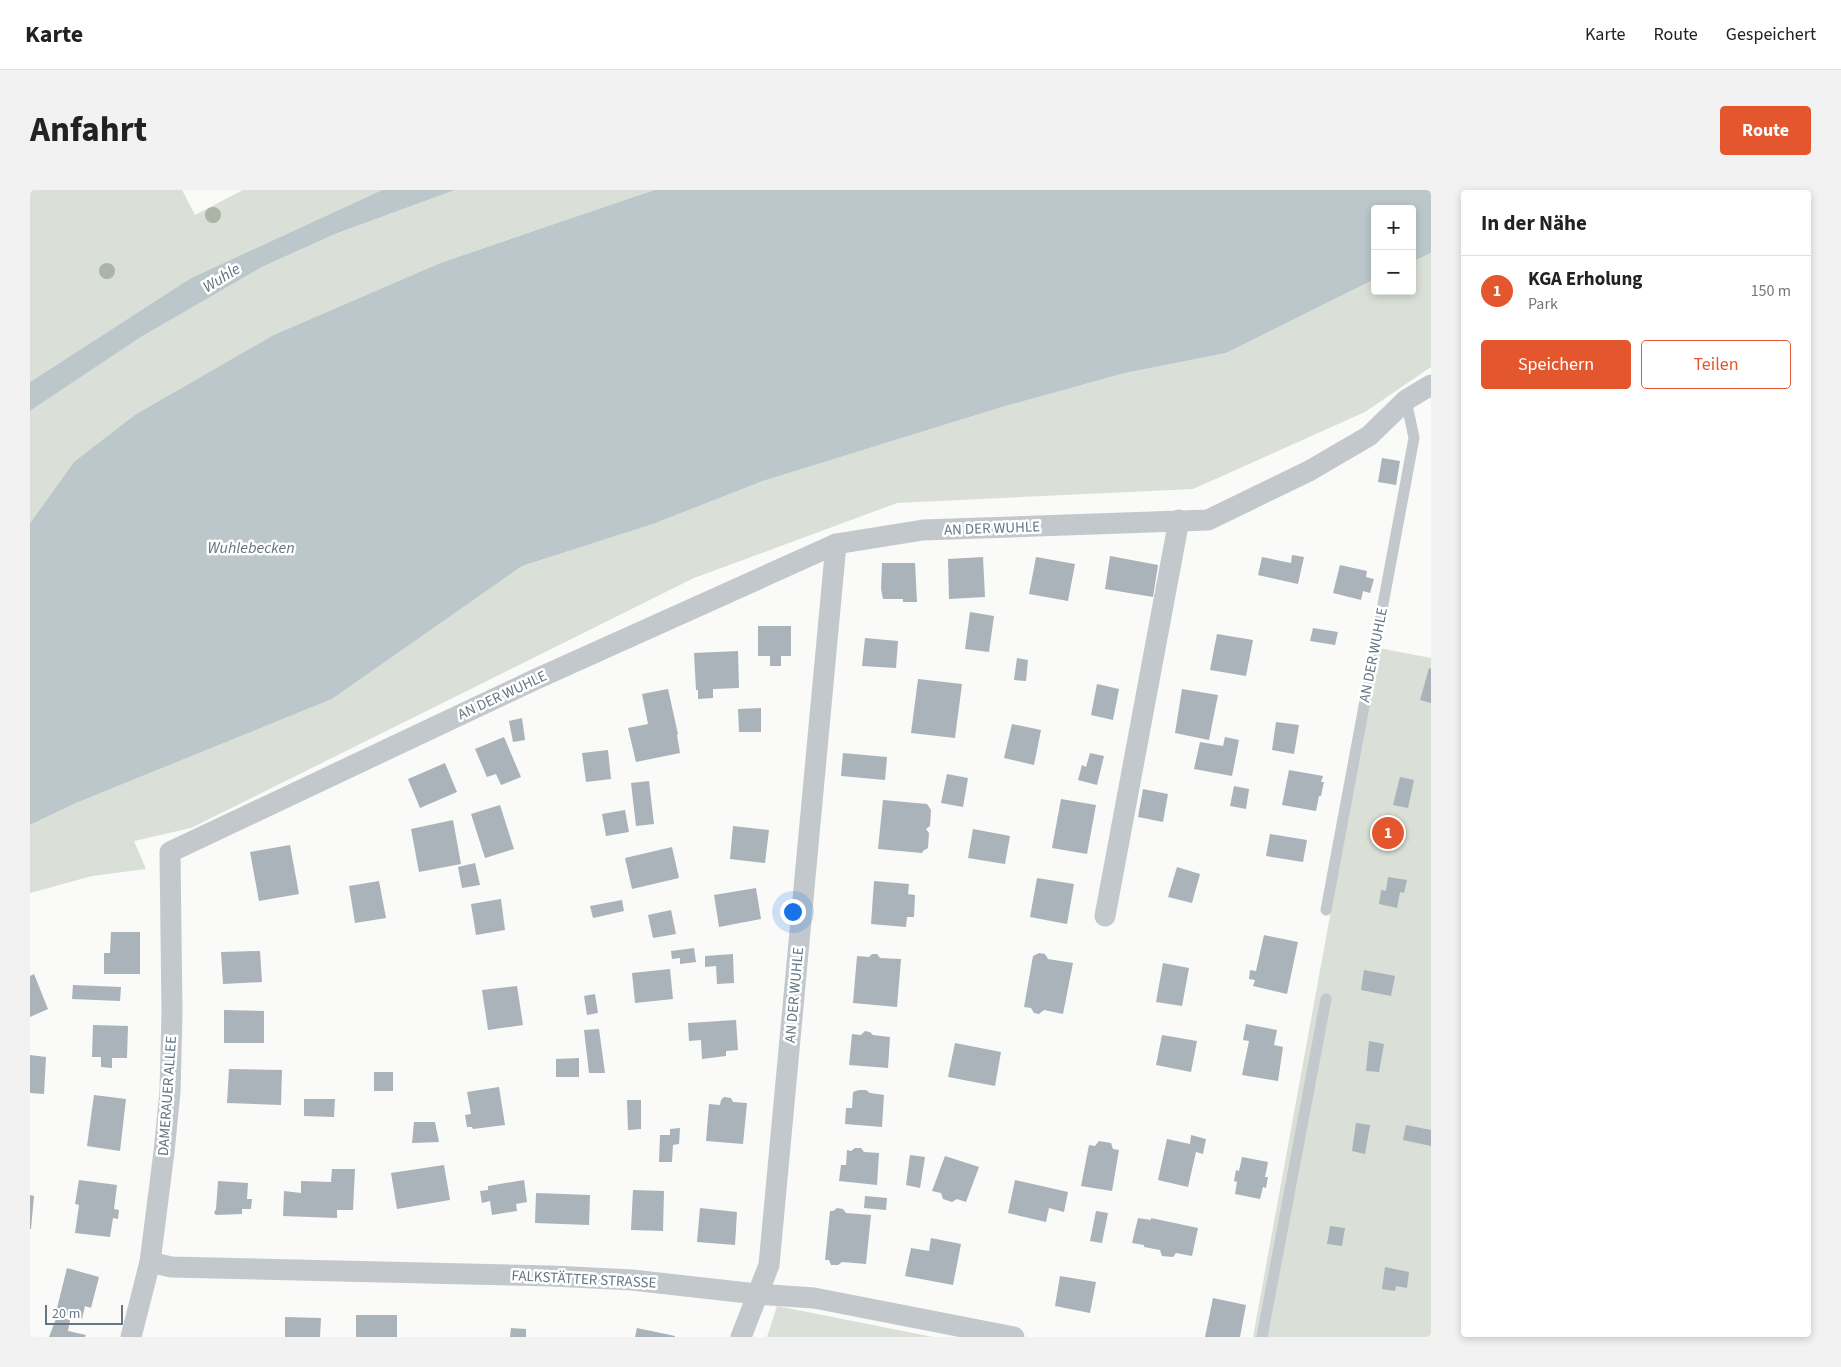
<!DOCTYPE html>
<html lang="de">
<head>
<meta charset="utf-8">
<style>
	:root { --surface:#fff; --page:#f2f2f2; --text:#222; --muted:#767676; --line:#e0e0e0; --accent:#e4572e }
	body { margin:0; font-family:"Source Sans 3",sans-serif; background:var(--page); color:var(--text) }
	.controls { position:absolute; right:15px; top:15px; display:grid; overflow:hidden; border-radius:5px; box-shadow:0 2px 8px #0003 }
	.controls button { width:45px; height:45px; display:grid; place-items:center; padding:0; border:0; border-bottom:1px solid var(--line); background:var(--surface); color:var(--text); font:25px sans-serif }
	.scale { position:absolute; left:15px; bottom:12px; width:78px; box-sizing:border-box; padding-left:5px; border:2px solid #657683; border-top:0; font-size:14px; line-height:18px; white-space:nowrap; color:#657683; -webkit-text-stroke:4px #fff; paint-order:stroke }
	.you { position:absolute; left:762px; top:721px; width:18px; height:18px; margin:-12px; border:4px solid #fff; border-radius:50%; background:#1a73e8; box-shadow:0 0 0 8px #1a73e833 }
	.badge { display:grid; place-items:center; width:32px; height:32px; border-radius:50%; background:var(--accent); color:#fff; font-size:16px; font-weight:700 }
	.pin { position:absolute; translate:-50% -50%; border:2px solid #fff; box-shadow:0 1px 5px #0006 }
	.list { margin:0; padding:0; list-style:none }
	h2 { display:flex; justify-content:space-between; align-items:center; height:65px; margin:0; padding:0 20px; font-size:21px }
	h2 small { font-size:16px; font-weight:400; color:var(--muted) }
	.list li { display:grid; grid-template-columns:32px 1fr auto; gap:15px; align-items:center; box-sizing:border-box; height:70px; padding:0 20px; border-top:1px solid var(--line) }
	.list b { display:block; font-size:19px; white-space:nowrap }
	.list p { margin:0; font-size:16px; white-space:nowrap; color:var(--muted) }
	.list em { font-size:16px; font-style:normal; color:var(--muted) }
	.actions { display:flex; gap:10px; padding:15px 20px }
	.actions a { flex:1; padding:11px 0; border:1px solid var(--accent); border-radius:5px; text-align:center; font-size:18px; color:var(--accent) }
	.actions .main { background:var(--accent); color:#fff }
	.map { position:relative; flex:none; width:1401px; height:1147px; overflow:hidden; border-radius:5px }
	header { display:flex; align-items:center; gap:30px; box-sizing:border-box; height:70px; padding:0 25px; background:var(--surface); border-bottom:1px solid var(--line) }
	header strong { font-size:24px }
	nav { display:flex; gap:28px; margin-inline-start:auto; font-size:18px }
	.intro { display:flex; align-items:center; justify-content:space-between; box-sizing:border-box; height:120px; padding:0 30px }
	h1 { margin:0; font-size:35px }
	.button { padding:12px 22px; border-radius:5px; background:var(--accent); color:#fff; font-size:18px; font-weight:700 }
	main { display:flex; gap:30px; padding:0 30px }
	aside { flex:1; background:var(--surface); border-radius:5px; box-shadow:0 2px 8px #0003 }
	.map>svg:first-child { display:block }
</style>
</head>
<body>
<header>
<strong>Karte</strong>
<nav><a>Karte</a><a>Route</a><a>Gespeichert</a></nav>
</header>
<div class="intro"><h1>Anfahrt</h1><a class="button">Route</a></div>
<main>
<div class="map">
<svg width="1401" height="1147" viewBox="0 0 1401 1147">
	<rect width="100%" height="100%" fill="#fafaf8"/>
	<g fill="#dadfd7">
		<polygon points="0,0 152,0 165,25 213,0 352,0 161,88 0,192"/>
		<polygon points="425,0 624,0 413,72 44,272 0,333 0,221 111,147 232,77 305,44"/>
		<polygon points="1401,63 1401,177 1335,222 1163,299 867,313 664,388 161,638 104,651 116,679 62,686 0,703 0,635 46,613 302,509 492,376 623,334 733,291 972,217 1095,183 1196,163 1345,89 1345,101 1382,101 1382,72"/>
		<polygon points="1349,458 1401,468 1401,1147 1223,1147"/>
		<polygon points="747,1116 903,1147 737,1147"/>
	</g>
	<g fill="#bbc7cb">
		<polygon points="352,0 425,0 305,44 232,77 111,147 0,221 0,192 161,88"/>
		<polygon points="624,0 1401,0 1401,63 1382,72 1382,19 1345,19 1345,89 1196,163 1095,183 972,217 733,291 623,334 492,376 302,509 46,613 0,635 0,333 44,272 105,225 244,145 413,72"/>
	</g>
	<g fill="#aab3b9">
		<polygon points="1352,268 1370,271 1366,295 1348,292"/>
		<polygon points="1262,365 1274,367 1268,394 1228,385 1232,367 1261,373"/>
		<polygon points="1080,366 1128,375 1123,407 1075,399"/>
		<polygon points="953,367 955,407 919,409 918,369"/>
		<polygon points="1006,367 1045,374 1038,411 999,404"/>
		<polygon points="852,373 885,373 887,412 873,412 873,409 853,409 851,399"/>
		<polygon points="1310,375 1337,381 1336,387 1344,389 1340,403 1333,401 1331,410 1303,403"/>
		<polygon points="940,422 964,426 959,462 935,459"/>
		<polygon points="728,436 761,436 761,466 751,466 751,476 740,476 740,466 728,466"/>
		<polygon points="1283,438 1308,442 1305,455 1280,451"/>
		<polygon points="1187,444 1223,450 1216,486 1180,480"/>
		<polygon points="835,448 868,451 866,478 832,476"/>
		<polygon points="708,461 709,498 683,499 683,508 668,509 668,500 666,500 664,463"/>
		<polygon points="987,468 998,470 996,491 984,490"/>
		<polygon points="1399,478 1401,479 1401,513 1390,510"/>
		<polygon points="888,489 932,494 925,548 881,543"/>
		<polygon points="1067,494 1089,499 1083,530 1061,525"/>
		<polygon points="638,499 648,544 647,545 650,563 606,572 598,538 618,534 612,504"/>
		<polygon points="1152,499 1188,505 1179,550 1145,543"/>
		<polygon points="731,518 731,542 709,542 708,519"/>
		<polygon points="492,528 495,550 483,552 479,531"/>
		<polygon points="1246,532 1269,535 1264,564 1242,560"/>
		<polygon points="982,534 1011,540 1004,575 974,568"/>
		<polygon points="474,547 491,587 471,595 466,584 457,587 445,559"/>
		<polygon points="1195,547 1209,550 1202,586 1164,579 1170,552 1193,556"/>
		<polygon points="578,560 581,589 556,592 552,563"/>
		<polygon points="813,563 857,567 855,590 811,586"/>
		<polygon points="1060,563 1074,566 1067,595 1048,590 1052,575 1056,577"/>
		<polygon points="415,573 427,602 390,618 378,589"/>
		<polygon points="1259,580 1293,586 1291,592 1294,592 1291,606 1289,606 1286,621 1252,615"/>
		<polygon points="917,584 938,588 933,617 911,613"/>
		<polygon points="1370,587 1384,590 1378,618 1363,615"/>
		<polygon points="619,591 624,634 606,636 601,593"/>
		<polygon points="1204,596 1219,599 1216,619 1200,616"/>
		<polygon points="1113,599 1138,604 1133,632 1108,627"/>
		<polygon points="1031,609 1066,615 1057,664 1022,658"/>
		<polygon points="853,610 897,614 901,620 900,636 896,639 899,643 898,658 893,661 892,663 848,659"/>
		<polygon points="470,615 484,659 455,668 441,624"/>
		<polygon points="595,620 599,642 576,646 572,624"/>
		<polygon points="423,630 431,674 389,682 381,639"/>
		<polygon points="703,636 739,640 735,673 700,669"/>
		<polygon points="943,639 980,646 975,674 938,668"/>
		<polygon points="1240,644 1277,650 1273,672 1236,666"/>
		<polygon points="260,655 269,704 229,711 220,662"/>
		<polygon points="642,657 649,688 602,699 595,668"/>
		<polygon points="445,673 450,695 432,698 428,677"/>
		<polygon points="1147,677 1170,684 1162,713 1138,707"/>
		<polygon points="1358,687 1377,690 1374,703 1370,702 1367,718 1349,714 1351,700 1356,701"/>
		<polygon points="1007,688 1044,694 1037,734 1000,727"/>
		<polygon points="349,691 356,728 325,733 319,696"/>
		<polygon points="844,691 879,694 878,704 885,705 884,727 877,727 876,737 841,734"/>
		<polygon points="726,698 731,729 689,737 684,705"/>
		<polygon points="471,709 475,740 446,745 441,714"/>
		<polygon points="592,710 594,721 563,728 560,716"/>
		<polygon points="641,720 646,744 623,748 618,725"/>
		<polygon points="81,742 110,742 110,784 74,784 74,763 80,763"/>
		<polygon points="1234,745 1268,752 1257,804 1223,796 1225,790 1219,789 1220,780 1226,781"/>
		<polygon points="664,758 666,772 650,774 650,768 642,769 641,761"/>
		<polygon points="230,761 232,792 193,794 191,762"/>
		<polygon points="1009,763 1015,764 1018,769 1043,773 1033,824 1014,820 1009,824 1004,823 1001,818 994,817 1003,766"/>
		<polygon points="703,764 704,793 687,794 686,776 675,777 675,766"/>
		<polygon points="842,764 847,764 850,768 871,769 867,817 823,813 827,766 839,767"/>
		<polygon points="1133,773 1159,778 1152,816 1126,812"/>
		<polygon points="640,779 643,809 605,813 602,783"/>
		<polygon points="1334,780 1365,786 1361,806 1331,800"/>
		<polygon points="4,784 18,819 0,827 0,786"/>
		<polygon points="43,795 91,797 90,811 42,809"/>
		<polygon points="487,796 493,835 458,840 452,800"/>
		<polygon points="565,804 568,823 557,825 554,806"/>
		<polygon points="194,820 234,821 234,853 194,853"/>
		<polygon points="706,830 708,860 696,861 696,866 672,869 671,850 659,851 658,833"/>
		<polygon points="1216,834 1247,840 1244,855 1253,857 1248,891 1212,885 1219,851 1213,850"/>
		<polygon points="63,835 98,836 97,868 82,868 82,878 71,877 71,867 62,867"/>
		<polygon points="569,839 575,883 559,883 554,840"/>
		<polygon points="835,841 840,842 843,845 860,847 858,878 819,875 822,844 831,845"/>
		<polygon points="1132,845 1167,851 1161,882 1126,875"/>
		<polygon points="1339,851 1354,854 1349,882 1336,881"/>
		<polygon points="925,853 971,862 965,896 918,887"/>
		<polygon points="0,865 16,867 14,904 0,903"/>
		<polygon points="549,868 549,887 526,887 526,869"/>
		<polygon points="199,879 252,880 251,915 197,913"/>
		<rect x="344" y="882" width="19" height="19"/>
		<polygon points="469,897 475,935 443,939 442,937 437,937 435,925 441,924 437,902"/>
		<polygon points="829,900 836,900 840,903 854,905 852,937 815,934 816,918 822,918 823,902"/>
		<polygon points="64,905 96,909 90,961 57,956"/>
		<polygon points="694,907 701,908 703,912 717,913 713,954 676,951 679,914 690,915 691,910"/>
		<polygon points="274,909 305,909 304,927 274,926"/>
		<polygon points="597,910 611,910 611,939 598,940"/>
		<polygon points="384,932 405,932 409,952 382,953"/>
		<polygon points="1326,933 1340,935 1335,964 1322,961"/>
		<polygon points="1376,935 1401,940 1401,956 1373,950"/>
		<polygon points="650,938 649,954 643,955 642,972 629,972 630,945 640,945 640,939"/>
		<polygon points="1161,945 1176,949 1173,964 1166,962 1158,997 1128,990 1137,949 1160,954"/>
		<polygon points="1069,951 1081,953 1083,959 1089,960 1082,1001 1051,996 1059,955 1065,956"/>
		<polygon points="825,958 831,958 834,962 849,963 847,995 809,991 811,975 816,975 817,960 821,961"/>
		<polygon points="880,965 895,967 890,998 876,995"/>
		<polygon points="915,966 949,977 936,1012 927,1009 922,1012 913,1009 911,1003 902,1001"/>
		<polygon points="1212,967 1238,972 1235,987 1238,987 1236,998 1233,997 1230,1009 1205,1004 1207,992 1204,991 1206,980 1209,981"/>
		<polygon points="414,975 420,1010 367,1019 361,983"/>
		<polygon points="302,979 325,979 323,1020 307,1020 307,1028 253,1026 254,1001 271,1003 271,991 301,992"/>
		<polygon points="49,990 87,995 84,1019 89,1020 88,1029 83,1028 80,1047 45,1043 49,1015 45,1014"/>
		<polygon points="494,990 497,1012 486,1014 487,1021 462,1025 460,1011 452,1013 450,1001 458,1000 458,996"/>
		<polygon points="985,990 1038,1002 1034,1022 1019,1018 1016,1032 978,1023"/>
		<polygon points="188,991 218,993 217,1009 222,1009 221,1019 212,1019 212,1024 186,1025 184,1023 186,1019"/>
		<polygon points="603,1000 634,1001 633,1041 601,1040"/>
		<polygon points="506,1003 560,1005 559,1035 505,1033"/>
		<polygon points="0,1005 4,1006 1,1039 0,1039"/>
		<polygon points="835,1006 857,1008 856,1020 834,1018"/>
		<polygon points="670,1018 707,1022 705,1055 667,1052"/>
		<polygon points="807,1018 813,1019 816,1023 841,1025 836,1074 812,1072 808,1075 801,1075 799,1070 795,1070 800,1021 803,1021"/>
		<polygon points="1066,1021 1078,1023 1072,1053 1060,1051"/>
		<polygon points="1108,1028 1121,1030 1121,1028 1168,1038 1162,1066 1146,1063 1143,1067 1132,1066 1130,1060 1114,1057 1114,1055 1102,1053"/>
		<polygon points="1300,1036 1315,1038 1312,1056 1297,1054"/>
		<polygon points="901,1048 931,1054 923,1095 875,1086 881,1058 899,1061"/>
		<polygon points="1355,1077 1379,1082 1377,1098 1366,1096 1365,1101 1352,1099"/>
		<polygon points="37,1078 69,1087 61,1118 55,1116 52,1129 26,1122"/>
		<polygon points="1030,1086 1066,1092 1060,1123 1025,1116"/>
		<polygon points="1183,1108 1216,1115 1210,1147 1175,1147"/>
		<rect x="326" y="1125" width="41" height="22"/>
		<polygon points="27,1126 40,1130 38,1141 56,1145 55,1147 19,1147"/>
		<polygon points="255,1127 291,1128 290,1147 255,1147"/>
		<polygon points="481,1138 496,1139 496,1147 480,1147"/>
		<polygon points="607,1138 645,1146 645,1147 605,1147"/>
	</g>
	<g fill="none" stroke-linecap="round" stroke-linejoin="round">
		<g stroke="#c3c8cc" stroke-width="11">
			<polyline points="1296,720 1384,248 1376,210"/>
			<polyline points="1232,1147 1296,809"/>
		</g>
		<g stroke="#c3c8cc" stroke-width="21">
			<polyline points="1075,726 1149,330"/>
			<polyline points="120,1072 141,1077 522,1086 602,1090 727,1104 784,1108 984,1147"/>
			<polyline points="101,1147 120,1072 134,962 140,902 142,823 140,662 504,490 806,354 893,340 1178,330 1279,281 1339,246 1376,210 1401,195"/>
			<polyline points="711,1147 739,1075 806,354"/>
		</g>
	</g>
	<g fill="#aab4a7">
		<circle cx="183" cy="25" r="8"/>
		<circle cx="77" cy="81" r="8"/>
	</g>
	<g text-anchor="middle" stroke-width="5" stroke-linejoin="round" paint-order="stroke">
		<g font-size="15" fill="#657683" stroke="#fff">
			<text transform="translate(962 338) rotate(-2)" y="5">AN DER WUHLE</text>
			<text transform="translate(1343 465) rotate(-79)" y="5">AN DER WUHLE</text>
			<text transform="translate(472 505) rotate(-25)" y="5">AN DER WUHLE</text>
			<text transform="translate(764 805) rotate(-85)" y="5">AN DER WUHLE</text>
			<text transform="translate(137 906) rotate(-86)" y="5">DAMERAUER ALLEE</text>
			<text transform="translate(554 1089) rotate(3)" y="5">FALKSTÄTTER STRASSE</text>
		</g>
		<g font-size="16" font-style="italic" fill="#60757c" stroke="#fff">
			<text transform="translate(191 87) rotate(-32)" y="6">Wuhle</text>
			<text x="221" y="363">Wuhlebecken</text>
		</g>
	</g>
</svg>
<div class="controls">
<button>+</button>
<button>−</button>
</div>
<div class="scale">20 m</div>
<div class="you"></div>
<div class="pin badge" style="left:1358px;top:643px">1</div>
</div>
<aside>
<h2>In der Nähe<small></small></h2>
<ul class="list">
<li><span class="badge">1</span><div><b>KGA Erholung</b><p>Park</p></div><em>150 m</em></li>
</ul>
<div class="actions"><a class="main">Speichern</a><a>Teilen</a></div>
</aside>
</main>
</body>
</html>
